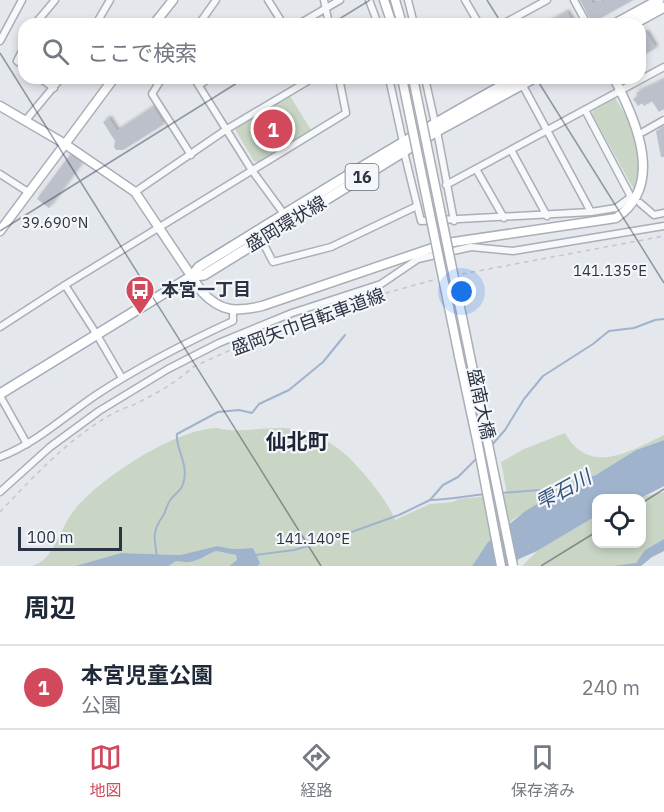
<!DOCTYPE html>
<html lang="ja">
<head>
<meta charset="utf-8">
<style>
	:root { --surface:#fff; --page:#f2f2f3; --text:#1f2937; --muted:#747a83; --line:#e0e1e3; --accent:#d1495b }
	body { margin:0; font-family:"IBM Plex Sans","Noto Sans JP",sans-serif; background:var(--page); color:var(--text) }
	.controls { position:absolute; right:18px; bottom:18px; display:grid; overflow:hidden; border-radius:12px; box-shadow:0 3px 9px #0003 }
	.controls button { width:54px; height:54px; display:grid; place-items:center; padding:0; border:0; border-bottom:2px solid var(--line); background:var(--surface); color:var(--text); font:30px sans-serif }
	.scale { position:absolute; left:18px; bottom:15px; width:104px; box-sizing:border-box; padding-left:6px; border:3px solid #2b3445; border-top:0; font-size:16px; line-height:21px; white-space:nowrap; color:#2b3445; -webkit-text-stroke:4px #f4f6f9; paint-order:stroke }
	.you { position:absolute; left:462px; top:292px; width:21px; height:21px; margin:-15px; border:4px solid #fff; border-radius:50%; background:#1a73e8; box-shadow:0 0 0 9px #1a73e833 }
	.badge { display:grid; place-items:center; width:39px; height:39px; border-radius:50%; background:var(--accent); color:#fff; font-size:20px; font-weight:700 }
	.pin { position:absolute; translate:-50% -50%; border:3px solid #fff; box-shadow:0 2px 6px #0006 }
	.list { margin:0; padding:0; list-style:none }
	h2 { display:flex; justify-content:space-between; align-items:center; height:78px; margin:0; padding:0 24px; font-size:26px }
	h2 small { font-size:20px; font-weight:400; color:var(--muted) }
	.list li { display:grid; grid-template-columns:39px 1fr auto; gap:18px; align-items:center; box-sizing:border-box; height:84px; padding:0 24px; border-top:2px solid var(--line) }
	.list b { display:block; font-size:22px; white-space:nowrap }
	.list p { margin:0; font-size:20px; white-space:nowrap; color:var(--muted) }
	.list em { font-size:20px; font-style:normal; color:var(--muted) }
	.icon { flex:none; width:33px; height:33px; fill:none; stroke:currentColor; stroke-width:2; stroke-linecap:round; stroke-linejoin:round }
	.map { position:relative; flex:none; width:664px; height:566px; overflow:hidden }
	.search { position:absolute; background:var(--surface); box-shadow:0 3px 9px #0003; left:18px; right:18px; top:18px; height:66px; display:flex; align-items:center; gap:15px; box-sizing:border-box; padding:0 21px; border-radius:18px; color:var(--muted); font-size:22px }
	.sheet { height:162px; background:var(--surface) }
	nav { display:flex; justify-content:space-around; align-items:center; box-sizing:border-box; height:84px; border-top:2px solid var(--line); background:var(--surface); font-size:16px; color:var(--muted) }
	nav a { display:grid; justify-items:center; gap:3px }
	nav .on { color:var(--accent) }
	.map>svg:first-child { display:block }
</style>
</head>
<body>
<div class="map">
<svg width="664" height="566" viewBox="0 0 664 566">
	<defs>
		<filter id="shadow"><feDropShadow dx="2.5" dy="-2.5" stdDeviation="1.5" flood-color="#0004"/></filter>
	</defs>
	<rect width="100%" height="100%" fill="#e4e7ec"/>
	<g fill="#c9d6c5">
		<polygon points="290,96 311,130 258,162 254,161 236,131 236,128"/>
		<polygon points="615,98 637,134 644,154 637,195 592,114 593,111"/>
		<path d="M 217,428 C 239,434 259,427 282,428 C 321,430 346,451 370,481 C 380,494 389,505 395,520 L 430,504 L 453,502 L 459,499 L 507,494 L 501,462 L 524,449 L 565,433 C 590,477 630,451 664,435 L 664,440 L 636,450 L 594,476 L 582,476 L 515,518 L 488,542 L 472,566 L 258,566 L 259,561 L 253,548 L 233,549 L 217,546 L 180,555 L 121,553 L 75,566 L 32,566 C 55,560 60,526 75,509 C 103,476 176,429 217,428 Z"/>
		<polygon points="664,492 664,539 645,550 636,563 612,566 522,566 537,551 596,516 596,544 642,544 642,499 636,498"/>
		<path d="M 216,551 L 236,555 L 237,560 L 229,566 L 169,566 L 176,561 C 195,564 199,558 216,551 Z"/>
	</g>
	<g fill="#9fb4cc">
		<polygon points="664,440 664,486 641,498 596,499 596,516 537,551 519,559 511,566 472,566 488,542 524,512 582,476 594,476 636,450"/>
		<polygon points="664,539 664,551 652,557 641,566 612,566 636,563 645,550"/>
		<path d="M 217,546 L 233,549 L 253,548 L 260,563 L 258,566 L 229,566 L 237,560 L 236,555 L 216,551 C 199,558 195,565 176,561 L 169,566 L 75,566 L 121,553 L 180,555 Z"/>
	</g>
	<g fill="none" stroke-linecap="round" stroke-linejoin="round">
		<g stroke="#9fb4cc" stroke-width="2">
			<polyline points="491,446 505,430 524,399 543,376 593,344 609,331 634,328 655,320 664,319"/>
			<polyline points="500,493 566,488"/>
			<path d="M 430,500 C 449,500 466,496 485,494"/>
			<polyline points="255,555 294,550 332,539 399,515 430,500 443,485 458,477 477,458"/>
			<path d="M 157,556 C 154,538 152,531 163,516 C 166,511 167,504 171,499 C 177,492 183,489 184,480 C 188,463 175,447 177,434 L 218,412 L 239,410 L 252,413 L 259,404 L 289,390 L 323,362 L 345,335"/>
		</g>
	</g>
	<g fill="#bbc0ca" filter="url(#shadow)">
		<polygon points="580,0 591,0 593,4 601,0 602,2 606,0 633,0 592,23"/>
		<polygon points="567,12 574,24 545,24"/>
		<polygon points="646,32 656,48 640,57 640,35"/>
		<polygon points="664,80 664,109 659,112 652,101 644,106 642,103 638,106 633,99 638,96 636,93"/>
		<polygon points="153,107 164,124 123,150 116,150 114,147 115,141 103,122 109,118 117,131"/>
		<polygon points="664,128 664,157 661,157 656,131"/>
		<polygon points="70,155 82,163 49,208 37,199"/>
	</g>
	<g fill="none" stroke-linecap="round" stroke-linejoin="round">
		<g stroke="#a9aeb7" stroke-width="9">
			<g id="street">
				<polyline points="268,0 283,24"/>
				<polyline points="324,0 329,24"/>
				<polyline points="369,0 378,24"/>
				<polyline points="408,0 414,24"/>
				<polyline points="465,0 479,24"/>
				<polyline points="574,0 587,24"/>
				<polyline points="35,24 55,0"/>
				<polyline points="96,24 110,0"/>
				<polyline points="199,24 216,0"/>
				<polyline points="299,24 340,0"/>
				<polyline points="503,24 547,0"/>
				<polyline points="0,41 22,0"/>
				<polyline points="24,47 17,61 24,66"/>
				<polyline points="40,78 54,88"/>
				<polyline points="162,78 152,94 191,155"/>
				<polyline points="194,78 251,169 284,214"/>
				<polyline points="389,78 403,142"/>
				<polyline points="425,78 435,123"/>
				<polyline points="522,84 591,212"/>
				<polyline points="199,85 210,78"/>
				<polyline points="26,120 61,78"/>
				<polyline points="437,131 454,221"/>
				<polyline points="643,132 664,120"/>
				<polyline points="511,150 547,216"/>
				<polyline points="404,152 421,221 591,212 616,208 631,197 585,110"/>
				<polyline points="476,169 504,218"/>
				<polyline points="0,174 28,192"/>
				<polyline points="446,185 664,67"/>
				<polyline points="135,192 227,129 313,78"/>
				<polyline points="640,203 654,215 664,213"/>
				<polyline points="261,239 273,262 331,247 417,206"/>
				<polyline points="65,285 97,335 122,378"/>
				<polyline points="0,327 65,285 346,113 339,78"/>
				<polyline points="0,396 27,444"/>
				<path d="M 0,457 C 35,444 65,416 96,395 C 140,366 185,343 233,321 L 233,310"/>
				<polyline points="0,492 50,447 99,411 168,369 219,343 292,313 381,284 418,259 471,247 513,251 664,226"/>
			</g>
		</g>
		<g stroke="#a9aeb7" stroke-width="11">
			<g id="secondary">
				<polyline points="384,0 392,24"/>
				<polyline points="395,0 402,24"/>
				<polyline points="154,24 173,0"/>
				<polyline points="0,106 65,144 114,78"/>
				<path d="M 0,231 L 65,144 L 135,192 L 202,292 C 221,312 235,312 262,306 L 447,243 L 616,218 C 664,186 638,124 614,78"/>
				<polyline points="459,356 478,445 501,566"/>
			</g>
		</g>
		<g stroke="#a3abb8" stroke-width="12">
			<g id="primary">
				<polyline points="615,24 659,0"/>
				<polyline points="633,24 664,7"/>
				<polyline points="192,276 204,275 437,131 534,78"/>
				<path d="M 0,394 L 192,276 L 199,267 C 304,202 408,137 516,78"/>
			</g>
		</g>
		<g stroke="#c2c5cb" stroke-width="1.5" stroke-dasharray="4.5 4.5" stroke-linecap="butt">
			<polyline points="462,274 664,236"/>
			<path d="M 0,512 C 34,476 70,437 114,413 C 119,410 125,408 131,406 C 152,396 176,383 193,367 L 268,333 L 348,309 L 375,296 L 437,279"/>
		</g>
		<use href="#street" stroke="#f7f8fa" stroke-width="6"/>
		<use href="#secondary" stroke="#fff" stroke-width="8"/>
		<use href="#primary" stroke="#fff" stroke-width="9"/>
		<g stroke="#a9aeb7" stroke-width="11" stroke-linecap="butt">
			<g id="secondary-bridge">
				<polyline points="402,78 459,356"/>
				<polyline points="413,78 513,566"/>
			</g>
		</g>
		<use href="#secondary-bridge" stroke="#fff" stroke-width="8"/>
	</g>
	<path fill="none" stroke="#2b3445" stroke-width="1.5" stroke-opacity="0.45" d="M 487,0 L 502,24M 331,24 L 370,0M 0,53 L 321,566M 536,78 L 664,283M 0,231 L 245,78M 642,503 L 664,489M 541,566 L 596,532"/>
	<defs>
		<g id="bus-pin" transform="scale(1.5)"><path d="M0 17L-7.5 6A9.5 9.5 0 1 1 7.5 6Z" fill="#d1495b" stroke="#f4f6f9"/><path d="M-5-6H5V4H4V6H2V4H-2V6H-4V4H-5ZM-3.5-4V0h7V-4ZM-3.5 1.2v1.5H-2V1.2ZM2 1.2v1.5H3.5V1.2Z" fill="#fff"/></g>
	</defs>
	<g fill-rule="evenodd">
		<use href="#bus-pin" x="140" y="290"/>
	</g>
	<g text-anchor="middle" stroke-width="4.5" stroke-linejoin="round" paint-order="stroke">
		<rect fill="#f4f6f9" stroke="#676e7b" stroke-width="1.5" x="345.5" y="164" width="33" height="26" rx="4.5"/>
		<g font-size="16" font-weight="bold" fill="#2b3445">
			<text x="362" y="183">16</text>
		</g>
		<g font-size="18" fill="#2b3445" stroke="#f4f6f9">
			<text transform="translate(286 224) rotate(-31)" y="6">盛岡環状線</text>
			<text transform="translate(308 322) rotate(-20)" y="6">盛岡矢巾自転車道線</text>
			<text transform="translate(481 404) rotate(78)" y="6">盛南大橋</text>
		</g>
		<g font-size="18" font-weight="bold" fill="#2b3445" stroke="#f4f6f9" text-anchor="start">
			<text x="161" y="296">本宮一丁目</text>
		</g>
		<g font-size="20" font-style="italic" fill="#34527a" stroke="#f4f6f9">
			<text transform="translate(563 490) rotate(-29)" y="7">雫石川</text>
		</g>
		<g font-size="21" font-weight="bold" fill="#1d2536" stroke="#f4f6f9">
			<text x="297" y="449">仙北町</text>
		</g>
	</g>
	<g font-size="15" text-anchor="middle" fill="#2b3445" stroke="#f4f6f9" stroke-width="4.5" stroke-linejoin="round" paint-order="stroke">
		<text x="55" y="228">39.690°N</text>
		<text x="610" y="276">141.135°E</text>
		<text x="313" y="544">141.140°E</text>
	</g>
</svg>
<div class="controls">
<button><svg class="icon" aria-label="locate" viewBox="0 0 24 24"><circle cx="12" cy="12" r="6"/><path d="M12 2v4M12 18v4M2 12h4M18 12h4"/></svg></button>
</div>
<div class="scale">100 m</div>
<div class="you"></div>
<div class="pin badge" style="left:273px;top:129px">1</div>
<div class="search"><svg class="icon" aria-label="search" viewBox="0 0 24 24"><circle cx="10" cy="10" r="6"/><path d="M15 15l6 6"/></svg>ここで検索</div>
</div>
<section class="sheet">
<h2>周辺<small></small></h2>
<ul class="list">
<li><span class="badge">1</span><div><b>本宮児童公園</b><p>公園</p></div><em>240 m</em></li>
</ul>
</section>
<nav>
<a class="on"><svg class="icon" aria-label="map" viewBox="0 0 24 24"><path d="M3 6l6-2 6 2 6-2v14l-6 2-6-2-6 2zM9 4v14M15 6v14"/></svg>地図</a>
<a><svg class="icon" aria-label="directions" viewBox="0 0 24 24"><path d="M12 3l9 9-9 9-9-9zM9 14v-3h6M13 9l2 2-2 2"/></svg>経路</a>
<a><svg class="icon" aria-label="saved" viewBox="0 0 24 24"><path d="M7 4h10v16l-5-4-5 4z"/></svg>保存済み</a>
</nav>
</body>
</html>
